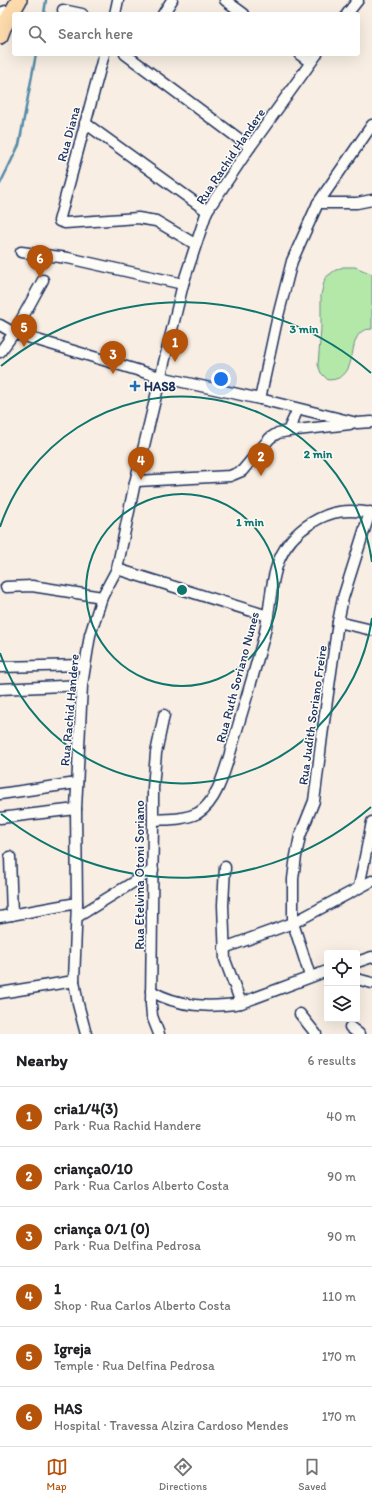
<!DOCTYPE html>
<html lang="en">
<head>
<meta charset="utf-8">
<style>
	:root { --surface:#fff; --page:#f2f2f2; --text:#202124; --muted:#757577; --line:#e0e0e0; --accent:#b45309 }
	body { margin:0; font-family:Itim,sans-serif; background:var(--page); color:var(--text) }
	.controls { position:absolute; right:12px; bottom:12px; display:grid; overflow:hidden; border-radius:4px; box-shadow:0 4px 16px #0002 }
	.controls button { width:36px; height:36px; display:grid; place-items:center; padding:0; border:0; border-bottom:1px solid var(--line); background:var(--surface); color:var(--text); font:20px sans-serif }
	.you { position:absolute; left:221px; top:379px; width:14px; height:14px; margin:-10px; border:3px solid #fff; border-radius:50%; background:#1a73e8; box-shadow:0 0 0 6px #1a73e833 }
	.badge { display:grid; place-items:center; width:26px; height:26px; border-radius:50%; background:var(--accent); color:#fff; font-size:13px; font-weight:700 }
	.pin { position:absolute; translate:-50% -33px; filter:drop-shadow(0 1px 2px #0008) }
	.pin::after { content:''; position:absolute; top:21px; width:14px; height:12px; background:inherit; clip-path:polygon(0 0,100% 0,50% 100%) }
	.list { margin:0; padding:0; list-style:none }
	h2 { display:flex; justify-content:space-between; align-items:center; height:52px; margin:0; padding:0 16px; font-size:17px }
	h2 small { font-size:13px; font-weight:400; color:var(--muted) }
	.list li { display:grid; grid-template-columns:26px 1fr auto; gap:12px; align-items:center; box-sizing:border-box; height:60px; padding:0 16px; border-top:1px solid var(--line) }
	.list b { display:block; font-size:15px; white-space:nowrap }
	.list p { margin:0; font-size:13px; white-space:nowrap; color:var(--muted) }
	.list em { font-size:13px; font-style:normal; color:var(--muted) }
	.icon { flex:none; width:22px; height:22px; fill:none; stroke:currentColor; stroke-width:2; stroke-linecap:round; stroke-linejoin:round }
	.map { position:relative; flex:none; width:372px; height:1034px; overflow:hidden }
	.search { position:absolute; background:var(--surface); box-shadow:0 4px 16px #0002; left:12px; right:12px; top:12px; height:44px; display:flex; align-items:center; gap:10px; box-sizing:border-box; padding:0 14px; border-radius:4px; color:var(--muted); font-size:15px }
	.sheet { height:412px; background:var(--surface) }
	nav { display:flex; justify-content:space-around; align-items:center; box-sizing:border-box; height:56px; border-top:1px solid var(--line); background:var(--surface); font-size:11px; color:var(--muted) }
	nav a { display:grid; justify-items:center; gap:2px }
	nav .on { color:var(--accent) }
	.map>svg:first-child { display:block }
</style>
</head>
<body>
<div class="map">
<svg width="372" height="1034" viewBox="0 0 372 1034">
	<rect width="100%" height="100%" fill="#f8eee3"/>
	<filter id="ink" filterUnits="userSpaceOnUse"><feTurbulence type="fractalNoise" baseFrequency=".025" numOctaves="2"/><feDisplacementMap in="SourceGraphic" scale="8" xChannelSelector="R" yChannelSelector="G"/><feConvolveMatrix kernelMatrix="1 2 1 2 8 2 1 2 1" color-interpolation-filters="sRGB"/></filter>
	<g filter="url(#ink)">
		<path fill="#b4e8a9" stroke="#688c84" d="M 343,267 L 355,267 L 372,274 L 372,329 C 341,328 365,380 328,380 L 321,373 L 318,365 L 321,329 L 321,295 L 325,278 L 334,271 Z"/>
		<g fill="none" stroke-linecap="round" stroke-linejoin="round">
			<g stroke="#558ba8" stroke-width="2.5">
				<polyline points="44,14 46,0"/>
				<polyline points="0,184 19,145 36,54"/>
			</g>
			<g stroke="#1b2f5e" stroke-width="13">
				<g id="minor">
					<polyline points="225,0 244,14"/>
					<polyline points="63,10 82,14"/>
					<polyline points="0,13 6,11"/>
					<polyline points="115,14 118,0"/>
					<polyline points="163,14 172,0"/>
					<polyline points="347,14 358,0"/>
					<polyline points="104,54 59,221 65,223 138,218 156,221 195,244"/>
					<polyline points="125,54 250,147"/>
					<polyline points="299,54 310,62"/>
					<polyline points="85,123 207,211"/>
					<polyline points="318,203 357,203 372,200"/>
					<polyline points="21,252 68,258 183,284"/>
					<polyline points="0,325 14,333 160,377 260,399 357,423 372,422"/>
					<polyline points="0,352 14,333 43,280"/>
					<polyline points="260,399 277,320 292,261 318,203 372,125"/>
					<polyline points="288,431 350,424"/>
					<polyline points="137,481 230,476 242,471 270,438 278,433 288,431 298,409"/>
					<polyline points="117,569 268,616"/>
					<polyline points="6,587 32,586 102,597"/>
					<polyline points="338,622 372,630"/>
					<polyline points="0,667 84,665"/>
					<polyline points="0,689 82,685"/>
					<polyline points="0,794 77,783"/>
					<polyline points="0,818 76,809"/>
					<path d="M 153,820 C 168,819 184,820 198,813 C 217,802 225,770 231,750 C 242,712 254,674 264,636 C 275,591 266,552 311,523 C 332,510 348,509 372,513"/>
					<polyline points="10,857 12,915"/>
					<polyline points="225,867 223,905 225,960 241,1003"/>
					<polyline points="359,887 372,822"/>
					<polyline points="0,917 77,903"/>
					<polyline points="77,917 153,870"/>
					<polyline points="224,948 293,923 372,881"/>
					<polyline points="357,962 372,957"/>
					<polyline points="310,976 293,923 293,879 296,856 300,836 314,801 316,786 322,736 338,622 343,598 370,512"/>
					<polyline points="357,979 372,983"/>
					<path d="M 151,991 C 179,1007 209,1008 241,1003 L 327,971"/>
					<polyline points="0,993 74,981"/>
					<polyline points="300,1014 316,1034"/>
					<polyline points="350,1027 359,1034"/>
					<polyline points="86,1034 78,1004 74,981 77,903 76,809 82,685 90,635 102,597 117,569 134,487 183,284 207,211 250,147 317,54"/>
					<polyline points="159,1034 152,1016 151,1004 153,820 153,788 156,753 164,715"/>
				</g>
			</g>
			<g stroke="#1b2f5e" stroke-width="18">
				<polyline id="highway" points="0,36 3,28 19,0"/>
			</g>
			<use href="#minor" stroke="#fdfcf7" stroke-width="10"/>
			<use href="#highway" stroke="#fedbac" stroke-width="15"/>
		</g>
	</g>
	<g fill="none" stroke="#0f766e" stroke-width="2">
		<circle cx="182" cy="590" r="96"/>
		<path d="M372 618A192 192 0 0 1 0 653M0 527A192 192 0 0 1 372 562"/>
		<path d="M371 807A288 288 0 0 1 1 814M1 366A288 288 0 0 1 371 373"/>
	</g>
	<path fill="#1f6fb2" stroke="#fdfcf7" stroke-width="1.5" d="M133 380h4v4h4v4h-4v4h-4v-4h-4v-4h4z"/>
	<g text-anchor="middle" stroke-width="3" stroke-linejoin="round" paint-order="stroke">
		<g font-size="13" fill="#1b2f5e" stroke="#fdfcf7">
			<text transform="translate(68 134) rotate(-75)" y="5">Rua Diana</text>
			<text transform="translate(230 156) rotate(-56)" y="5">Rua Rachid Handere</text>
			<text transform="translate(237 677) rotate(-75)" y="5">Rua Ruth Soriano Nunes</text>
			<text transform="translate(69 710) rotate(-85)" y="5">Rua Rachid Handere</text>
			<text transform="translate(312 715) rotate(-82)" y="5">Rua Judith Soriano Freire</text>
			<text transform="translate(139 875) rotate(-90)" y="5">Rua Etelvina Otoni Soriano</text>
		</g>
		<g font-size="13" font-weight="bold" fill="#1b2f5e" stroke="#fdfcf7" text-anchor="start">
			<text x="144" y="391">HAS8</text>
		</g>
	</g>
	<circle cx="182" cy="590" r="6" fill="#0f766e" stroke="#fdfcf7" stroke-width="2"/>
	<g font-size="12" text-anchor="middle" font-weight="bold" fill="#0f766e" stroke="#fdfcf7" stroke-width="3" stroke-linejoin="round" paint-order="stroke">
		<text x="304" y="333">3 min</text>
		<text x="318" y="458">2 min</text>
		<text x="250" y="526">1 min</text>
	</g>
</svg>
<div class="controls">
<button><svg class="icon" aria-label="locate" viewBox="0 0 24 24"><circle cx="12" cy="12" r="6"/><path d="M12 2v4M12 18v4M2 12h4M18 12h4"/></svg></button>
<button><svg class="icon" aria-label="layers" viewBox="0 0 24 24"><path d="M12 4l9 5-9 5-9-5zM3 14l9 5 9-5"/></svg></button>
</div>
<div class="you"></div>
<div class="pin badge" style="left:175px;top:362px">1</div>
<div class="pin badge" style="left:261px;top:476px">2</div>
<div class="pin badge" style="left:113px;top:374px">3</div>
<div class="pin badge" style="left:141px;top:480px">4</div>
<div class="pin badge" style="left:24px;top:347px">5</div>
<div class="pin badge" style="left:40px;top:278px">6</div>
<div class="search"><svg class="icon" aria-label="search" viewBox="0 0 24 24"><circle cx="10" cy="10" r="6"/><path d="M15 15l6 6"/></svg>Search here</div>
</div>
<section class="sheet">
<h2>Nearby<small>6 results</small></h2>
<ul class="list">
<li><span class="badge">1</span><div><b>cria1/4(3)</b><p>Park · Rua Rachid Handere</p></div><em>40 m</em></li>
<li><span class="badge">2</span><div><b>criança0/10</b><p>Park · Rua Carlos Alberto Costa</p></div><em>90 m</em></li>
<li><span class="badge">3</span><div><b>criança 0/1 (0)</b><p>Park · Rua Delfina Pedrosa</p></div><em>90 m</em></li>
<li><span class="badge">4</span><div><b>1</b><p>Shop · Rua Carlos Alberto Costa</p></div><em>110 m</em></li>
<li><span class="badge">5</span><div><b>Igreja</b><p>Temple · Rua Delfina Pedrosa</p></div><em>170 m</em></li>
<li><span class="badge">6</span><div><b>HAS</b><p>Hospital · Travessa Alzira Cardoso Mendes</p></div><em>170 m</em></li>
</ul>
</section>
<nav>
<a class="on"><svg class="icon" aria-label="map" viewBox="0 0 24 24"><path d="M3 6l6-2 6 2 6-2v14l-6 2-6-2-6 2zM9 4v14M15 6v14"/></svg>Map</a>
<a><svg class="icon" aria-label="directions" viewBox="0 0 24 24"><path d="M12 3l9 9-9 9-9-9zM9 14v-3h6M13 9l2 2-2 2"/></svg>Directions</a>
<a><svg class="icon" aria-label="saved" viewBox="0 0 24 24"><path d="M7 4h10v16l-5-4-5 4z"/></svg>Saved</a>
</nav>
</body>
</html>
